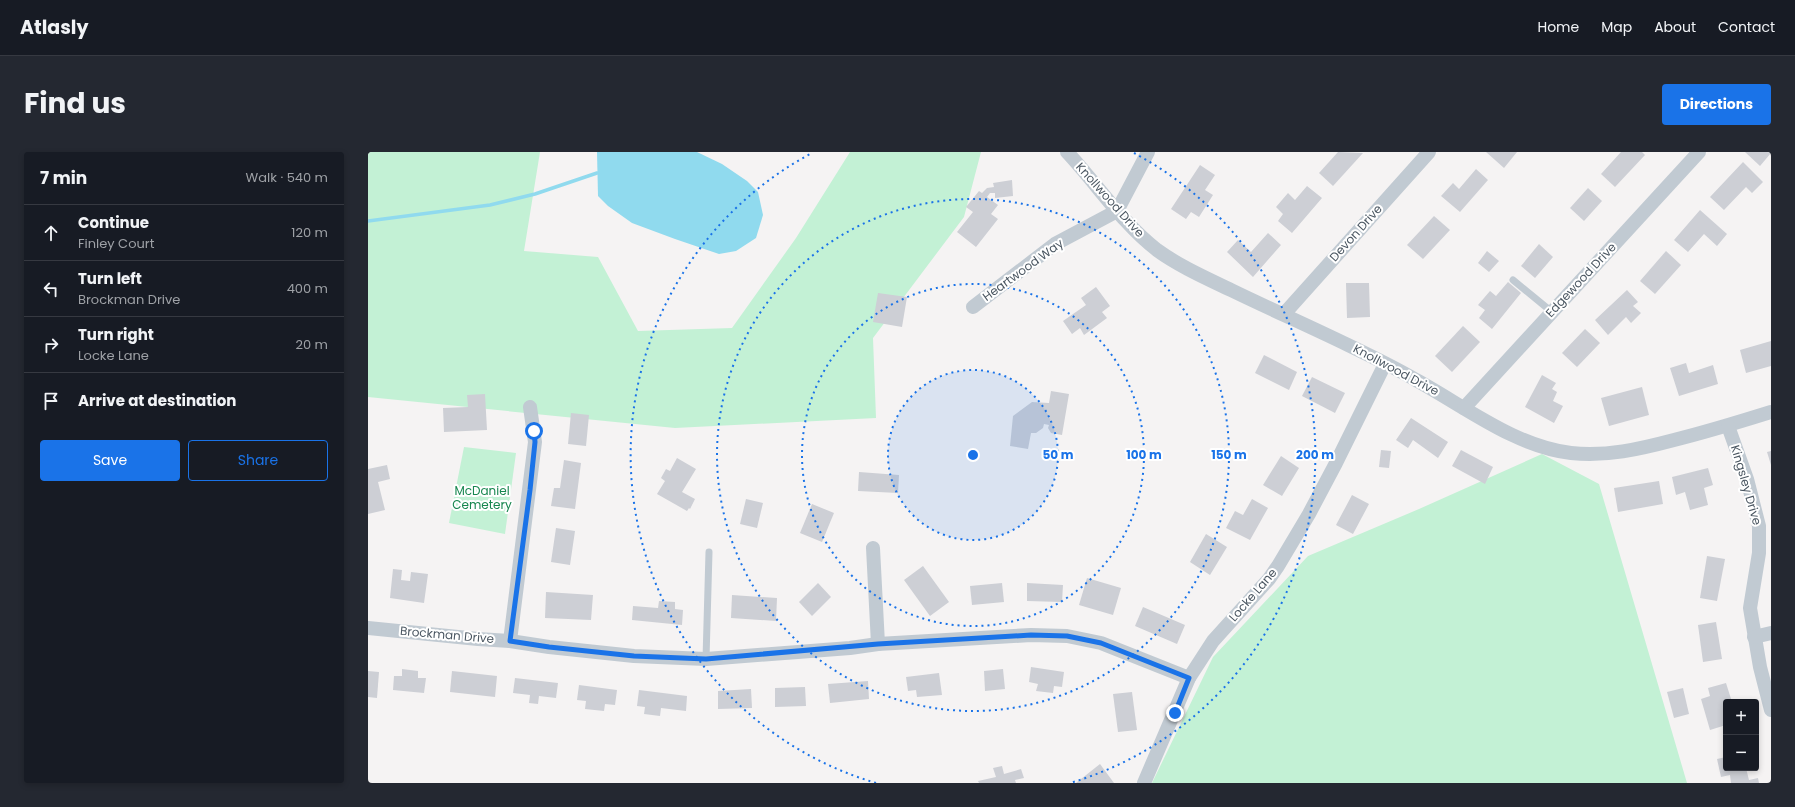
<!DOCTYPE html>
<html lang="en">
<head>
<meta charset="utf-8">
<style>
	:root { --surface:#171b24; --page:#242831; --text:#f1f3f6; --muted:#9ea1a6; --line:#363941; --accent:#1a73e8 }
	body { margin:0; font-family:Poppins,sans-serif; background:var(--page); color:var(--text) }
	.controls { position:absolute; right:12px; bottom:12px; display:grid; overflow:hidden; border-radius:4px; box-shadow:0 2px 6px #0003 }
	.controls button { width:36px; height:36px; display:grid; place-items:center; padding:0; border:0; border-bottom:1px solid var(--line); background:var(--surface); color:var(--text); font:20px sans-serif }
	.stop { position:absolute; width:12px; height:12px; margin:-9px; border:3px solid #1a73e8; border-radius:50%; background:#fff }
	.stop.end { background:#1a73e8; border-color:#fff; box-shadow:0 1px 4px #0008 }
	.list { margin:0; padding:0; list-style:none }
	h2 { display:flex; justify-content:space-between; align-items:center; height:52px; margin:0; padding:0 16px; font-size:17px }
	h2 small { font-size:13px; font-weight:400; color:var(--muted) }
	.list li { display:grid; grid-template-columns:26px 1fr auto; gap:12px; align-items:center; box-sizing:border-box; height:56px; padding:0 16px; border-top:1px solid var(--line) }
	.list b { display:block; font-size:15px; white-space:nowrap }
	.list p { margin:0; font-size:13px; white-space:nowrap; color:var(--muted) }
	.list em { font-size:13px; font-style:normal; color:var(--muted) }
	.actions { display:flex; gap:8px; padding:12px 16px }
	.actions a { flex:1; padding:9px 0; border:1px solid var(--accent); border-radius:4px; text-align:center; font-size:14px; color:var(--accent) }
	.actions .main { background:var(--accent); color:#fff }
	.icon { flex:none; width:22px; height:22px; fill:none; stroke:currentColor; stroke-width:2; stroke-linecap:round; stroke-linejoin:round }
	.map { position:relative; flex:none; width:1403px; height:631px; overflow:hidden; border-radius:4px }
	header { display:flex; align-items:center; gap:24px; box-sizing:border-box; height:56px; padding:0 20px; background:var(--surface); border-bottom:1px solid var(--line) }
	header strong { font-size:19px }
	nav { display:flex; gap:22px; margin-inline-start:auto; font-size:14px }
	.intro { display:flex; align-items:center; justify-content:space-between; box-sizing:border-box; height:96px; padding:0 24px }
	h1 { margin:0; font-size:28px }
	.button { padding:10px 18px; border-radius:4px; background:var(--accent); color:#fff; font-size:14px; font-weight:700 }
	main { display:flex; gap:24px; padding:0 24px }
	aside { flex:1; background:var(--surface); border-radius:4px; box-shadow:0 2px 6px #0003 }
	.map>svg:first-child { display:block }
</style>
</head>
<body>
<header>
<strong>Atlasly</strong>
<nav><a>Home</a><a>Map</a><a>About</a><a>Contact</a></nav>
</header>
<div class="intro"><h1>Find us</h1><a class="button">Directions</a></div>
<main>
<aside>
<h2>7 min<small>Walk · 540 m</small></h2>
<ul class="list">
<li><svg class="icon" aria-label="ahead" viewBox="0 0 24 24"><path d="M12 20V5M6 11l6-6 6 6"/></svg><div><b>Continue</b><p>Finley Court</p></div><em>120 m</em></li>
<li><svg class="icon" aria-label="left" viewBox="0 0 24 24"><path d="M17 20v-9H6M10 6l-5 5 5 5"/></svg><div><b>Turn left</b><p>Brockman Drive</p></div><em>400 m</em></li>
<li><svg class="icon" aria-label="right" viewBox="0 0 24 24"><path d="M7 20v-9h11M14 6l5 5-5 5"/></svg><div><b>Turn right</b><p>Locke Lane</p></div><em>20 m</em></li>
<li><svg class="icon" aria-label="arrive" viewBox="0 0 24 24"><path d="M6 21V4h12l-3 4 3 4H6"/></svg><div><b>Arrive at destination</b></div></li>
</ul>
<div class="actions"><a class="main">Save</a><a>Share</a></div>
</aside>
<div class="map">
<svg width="1403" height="631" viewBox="0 0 1403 631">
	<rect width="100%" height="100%" fill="#f5f3f3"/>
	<g fill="#c3f1d5">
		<polygon points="0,0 172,0 156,99 230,105 270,179 364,176 428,86 482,0 613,0 596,65 505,186 508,266 307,276 0,245"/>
		<polygon points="96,295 148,301 137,382 81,371"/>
		<polygon points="1174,302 1231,332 1319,631 784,631 845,505 940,404 1051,357"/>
	</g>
	<polygon fill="#90daee" points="229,0 329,0 354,12 379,29 390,40 395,63 388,86 368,99 351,102 307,87 264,71 240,54 230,44"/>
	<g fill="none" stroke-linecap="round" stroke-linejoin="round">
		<polyline stroke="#90daee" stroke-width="3.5" points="0,69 122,53 167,42 229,21"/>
	</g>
	<g fill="#cdcfd5">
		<polygon points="970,0 995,1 965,34 951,21"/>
		<polygon points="1118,0 1149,0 1136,16"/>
		<polygon points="1253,0 1274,0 1277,3 1247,35 1233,22"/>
		<polygon points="1377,0 1403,0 1403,1 1392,14"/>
		<polygon points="1375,10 1395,30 1384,41 1378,35 1356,58 1342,45"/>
		<polygon points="832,13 847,23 837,38 845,43 831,65 823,60 818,67 803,57"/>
		<polygon points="1108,17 1120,28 1092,60 1073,44 1085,31 1091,37"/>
		<polygon points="644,28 645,44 627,46 627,41 622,41 619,45 630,53 623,62 630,67 608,95 589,80 605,60 598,55 611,39 614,41 619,36 626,35 625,31"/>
		<polygon points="939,34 954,46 924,81 910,69 915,62 908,55 920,41 927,48"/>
		<polygon points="1220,36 1234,49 1216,69 1202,56"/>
		<polygon points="1332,58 1359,82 1349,94 1336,82 1320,100 1306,88"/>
		<polygon points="1066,64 1082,78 1055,107 1039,93"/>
		<polygon points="900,81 913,93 885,125 859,100 870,88 883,100"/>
		<polygon points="1171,92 1185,105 1167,126 1153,114"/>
		<polygon points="1119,99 1131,109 1121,120 1110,111"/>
		<polygon points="1298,99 1313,113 1287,142 1272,129"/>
		<polygon points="1140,130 1153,141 1124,177 1111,166 1117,158 1110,153 1122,139 1128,144"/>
		<polygon points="978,131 1001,131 1002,165 979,166"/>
		<polygon points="728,135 742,154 734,160 739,166 716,183 712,176 704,182 695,169 718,153 713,146"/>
		<polygon points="1259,138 1270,150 1265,154 1273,161 1263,171 1258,165 1240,183 1227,168"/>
		<polygon points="510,141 539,145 534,175 505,170"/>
		<polygon points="1095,174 1112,190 1084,220 1067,204"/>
		<polygon points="1217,177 1232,191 1209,215 1194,201"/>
		<polygon points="1403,189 1403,214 1378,221 1372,198"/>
		<polygon points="896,203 929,220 921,238 887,221"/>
		<polygon points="1318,211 1321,221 1345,213 1350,232 1311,244 1302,216"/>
		<polygon points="1174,223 1188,231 1184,237 1189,240 1185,249 1195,254 1186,271 1157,255"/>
		<polygon points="944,225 977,241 967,261 934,244"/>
		<polygon points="1274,235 1281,263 1241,274 1233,246"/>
		<polygon points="683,239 701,242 694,283 683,281 680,276 681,273 676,272 675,276 668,281 663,281 660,297 642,294 645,264 664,250 681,251"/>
		<polygon points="117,242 119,278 76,280 75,256 100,255 99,243"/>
		<polygon points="203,261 221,263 218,294 200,292"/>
		<polygon points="1043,266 1080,290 1070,306 1045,288 1040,296 1028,288"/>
		<polygon points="1013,298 1023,299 1021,316 1011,315"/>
		<polygon points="1093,298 1125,315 1117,332 1084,314"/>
		<polygon points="1403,299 1403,313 1399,300"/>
		<polygon points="913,304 931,316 914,344 895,333"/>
		<polygon points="309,306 328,317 314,340 327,347 322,357 321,356 319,359 289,342 297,329 293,326 298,317 302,319"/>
		<polygon points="196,308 213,311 207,357 183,354 186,336 192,336"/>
		<polygon points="19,313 22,327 10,330 17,358 0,362 0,317"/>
		<polygon points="1340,316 1345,333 1336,336 1340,353 1322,358 1317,340 1308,343 1304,325"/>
		<polygon points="491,320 531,323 530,341 490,339"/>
		<polygon points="1291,329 1295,352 1250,360 1246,336"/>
		<polygon points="984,343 1001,352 985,382 968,373"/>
		<polygon points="378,347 395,351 389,376 372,372"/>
		<polygon points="884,347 900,356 882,388 858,376 867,359 875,363"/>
		<polygon points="444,352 466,361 454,390 432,381"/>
		<polygon points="188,376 207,379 202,413 183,410"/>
		<polygon points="838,382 859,395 842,423 822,410"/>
		<polygon points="1339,404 1357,407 1349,449 1332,446"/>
		<polygon points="555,414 581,450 562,464 536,428"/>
		<polygon points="25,417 34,418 33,428 42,429 43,420 60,422 56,451 22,446"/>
		<polygon points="719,426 753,436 745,463 711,453"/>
		<polygon points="450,431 463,445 444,464 431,450"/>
		<polygon points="634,431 636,450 604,453 602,434"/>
		<polygon points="659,431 695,433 694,450 659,449"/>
		<polygon points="178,440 225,443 223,468 177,466"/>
		<polygon points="364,443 409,446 408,469 363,466"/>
		<polygon points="291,449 307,450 307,457 315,458 314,473 264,468 265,454 290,456"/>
		<polygon points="775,455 817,473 809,492 767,474"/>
		<polygon points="1348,470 1354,507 1335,510 1330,473"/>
		<polygon points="663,515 696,520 694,535 686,534 685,541 668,539 670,532 661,530"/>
		<polygon points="34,517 50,519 50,526 58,526 56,541 25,538 26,524 34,524"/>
		<polygon points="635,517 637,537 617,539 616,519"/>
		<polygon points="0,519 11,520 9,546 0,545"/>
		<polygon points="84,519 129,524 127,545 82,540"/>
		<polygon points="571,521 574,543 549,545 548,538 540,539 538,525"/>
		<polygon points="147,526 190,531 188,546 171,544 170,552 161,551 162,543 145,541"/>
		<polygon points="500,529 501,547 462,551 460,532"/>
		<polygon points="1358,531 1364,550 1358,550 1358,573 1342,578 1333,547 1342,544 1340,536"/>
		<polygon points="211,533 249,538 247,553 237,552 236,559 217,557 218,549 209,548"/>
		<polygon points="437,535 438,554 407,555 407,536"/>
		<polygon points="1315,536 1321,562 1306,566 1299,540"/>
		<polygon points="383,537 384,556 350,557 350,539"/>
		<polygon points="271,538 319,544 318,559 293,556 292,564 276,562 277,555 269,554"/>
		<polygon points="764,540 769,578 750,580 745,542"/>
		<polygon points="1358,605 1358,616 1378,616 1381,628 1390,626 1391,631 1363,631 1362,623 1353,625 1349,607"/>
		<polygon points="732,612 746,631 708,631"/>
		<polygon points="634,614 636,622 653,617 656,626 647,628 648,631 611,631 610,629 628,625 625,616"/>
	</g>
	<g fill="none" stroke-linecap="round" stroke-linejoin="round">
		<g stroke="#c1cad2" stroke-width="7">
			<polyline points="1145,128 1184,160"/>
			<polyline points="338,507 341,400"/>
		</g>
		<g stroke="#c1cad2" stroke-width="14">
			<path d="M 699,0 C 729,32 754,71 789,98 C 811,114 838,126 863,138 C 902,157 941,174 980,193 C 1003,204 1026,215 1048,228 C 1096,254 1148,295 1203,301 C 1238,305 1272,297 1306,288 C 1339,280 1371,270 1403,260"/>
			<polyline points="605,155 687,92 749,59 780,0"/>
			<polyline points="916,162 1061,0"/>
			<polyline points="1096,256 1331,0"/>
			<polyline points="1360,274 1379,327 1391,374 1391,401 1382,456 1392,515 1403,558"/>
			<polyline points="505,396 510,492"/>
			<polyline points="0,476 110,487 142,489 181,495 266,504 338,507 482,496 510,492 663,483 699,484 733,491 821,526"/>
			<polyline points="1386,485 1403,481"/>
			<polyline points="142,489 167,290 162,255"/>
			<polyline points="776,631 821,526 845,489 901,427 910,414 941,362 968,311 1017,212"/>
		</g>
	</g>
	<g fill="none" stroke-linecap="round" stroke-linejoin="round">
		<polyline stroke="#1a73e8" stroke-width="5" points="166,279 167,290 162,338 142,489 181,495 266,504 338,507 510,492 663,483 699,484 733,491 821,526 807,561"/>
	</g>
	<circle cx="605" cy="303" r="85" fill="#1a73e8" fill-opacity=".12"/>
	<g fill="none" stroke="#1a73e8" stroke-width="2" stroke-dasharray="2 4">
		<circle cx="605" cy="303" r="85"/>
		<circle cx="605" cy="303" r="171"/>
		<circle cx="605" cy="303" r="256"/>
		<path d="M508 631A342 342 0 0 1 444 1M766 1A342 342 0 0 1 702 631"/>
	</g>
	<g text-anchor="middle" stroke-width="4" stroke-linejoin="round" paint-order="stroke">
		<g font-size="12" fill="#4a5661" stroke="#fff">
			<text transform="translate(742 48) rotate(48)" y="4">Knollwood Drive</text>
			<text transform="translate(988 81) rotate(-48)" y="4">Devon Drive</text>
			<text transform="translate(655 118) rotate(-36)" y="4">Heartwood Way</text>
			<text transform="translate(1213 128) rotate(-47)" y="4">Edgewood Drive</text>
			<text transform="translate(1028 218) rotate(28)" y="4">Knollwood Drive</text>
			<text transform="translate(1378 333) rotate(74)" y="4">Kingsley Drive</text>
			<text transform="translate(885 443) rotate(-49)" y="4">Locke Lane</text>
			<text transform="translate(79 483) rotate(5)" y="4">Brockman Drive</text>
		</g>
		<g font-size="12" fill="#17864f" stroke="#fff">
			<text x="114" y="343">McDaniel<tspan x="114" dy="14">Cemetery</tspan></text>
		</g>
	</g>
	<circle cx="605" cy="303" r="6" fill="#1a73e8" stroke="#fff" stroke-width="2"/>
	<g font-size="12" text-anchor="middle" font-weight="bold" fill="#1a73e8" stroke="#fff" stroke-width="4" stroke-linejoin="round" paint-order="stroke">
		<text x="690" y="307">50 m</text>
		<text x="776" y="307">100 m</text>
		<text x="861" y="307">150 m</text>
		<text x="947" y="307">200 m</text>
	</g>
</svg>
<div class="controls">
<button>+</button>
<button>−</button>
</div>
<div class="stop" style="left:166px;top:279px"></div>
<div class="stop end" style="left:807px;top:561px"></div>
</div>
</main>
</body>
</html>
